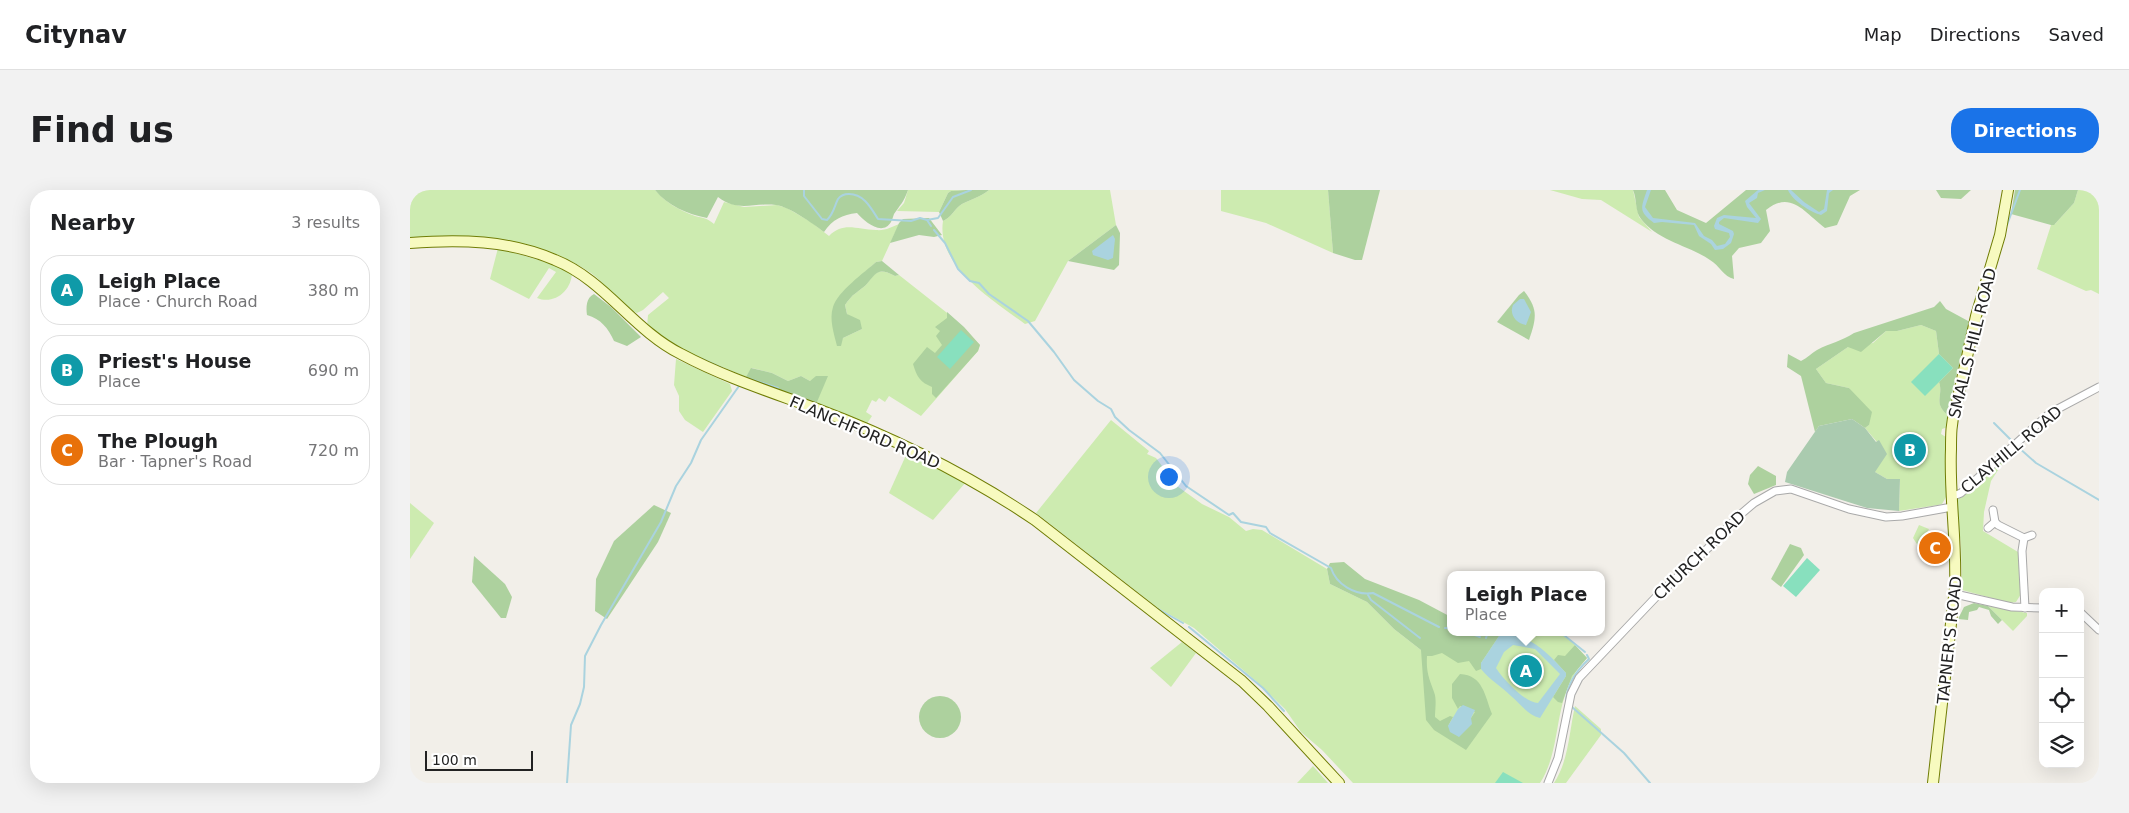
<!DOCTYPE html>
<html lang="en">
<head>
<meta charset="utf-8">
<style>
	:root { --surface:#fff; --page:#f2f2f2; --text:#202124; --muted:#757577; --line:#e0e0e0; --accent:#1a73e8 }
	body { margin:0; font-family:"DejaVu Sans",sans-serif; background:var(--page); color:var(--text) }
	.controls { position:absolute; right:15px; bottom:15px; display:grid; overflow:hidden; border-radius:10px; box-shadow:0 5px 20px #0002 }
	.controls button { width:45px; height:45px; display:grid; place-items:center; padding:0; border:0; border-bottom:1px solid var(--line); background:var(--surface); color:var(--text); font:25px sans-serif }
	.scale { position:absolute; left:15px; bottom:12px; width:108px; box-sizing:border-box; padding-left:5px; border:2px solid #222; border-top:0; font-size:14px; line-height:18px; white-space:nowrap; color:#222; -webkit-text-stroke:4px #fff; paint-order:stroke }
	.you { position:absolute; left:758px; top:286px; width:18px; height:18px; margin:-12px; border:4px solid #fff; border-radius:50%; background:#1a73e8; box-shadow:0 0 0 8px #1a73e833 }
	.badge { display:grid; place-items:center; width:32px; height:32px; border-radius:50%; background:var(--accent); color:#fff; font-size:16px; font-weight:700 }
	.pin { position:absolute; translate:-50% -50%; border:2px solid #fff; box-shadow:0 1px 5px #0006 }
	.popup { position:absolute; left:1037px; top:381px; width:158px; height:65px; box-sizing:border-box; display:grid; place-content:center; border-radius:10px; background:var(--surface); filter:drop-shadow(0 1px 4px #0005); font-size:16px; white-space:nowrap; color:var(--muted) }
	.popup b { font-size:19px; color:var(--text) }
	.popup::after { content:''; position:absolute; left:50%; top:100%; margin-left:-10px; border:10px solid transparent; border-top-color:var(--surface) }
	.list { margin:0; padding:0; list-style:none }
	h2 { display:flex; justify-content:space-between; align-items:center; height:65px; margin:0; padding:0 20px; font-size:21px }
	h2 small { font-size:16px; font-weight:400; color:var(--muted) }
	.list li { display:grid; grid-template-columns:32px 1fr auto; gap:15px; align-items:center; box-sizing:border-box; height:70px; margin:0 10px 10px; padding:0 10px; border:1px solid var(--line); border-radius:20px }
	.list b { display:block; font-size:19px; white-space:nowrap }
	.list p { margin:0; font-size:16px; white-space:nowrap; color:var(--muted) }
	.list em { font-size:16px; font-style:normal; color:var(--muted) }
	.icon { flex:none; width:28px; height:28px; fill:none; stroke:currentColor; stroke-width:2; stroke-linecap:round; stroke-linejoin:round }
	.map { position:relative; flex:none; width:1689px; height:593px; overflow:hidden; border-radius:20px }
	header { display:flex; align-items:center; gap:30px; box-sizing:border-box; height:70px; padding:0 25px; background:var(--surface); border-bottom:1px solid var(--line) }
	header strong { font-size:24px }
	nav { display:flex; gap:28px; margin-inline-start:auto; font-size:18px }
	.intro { display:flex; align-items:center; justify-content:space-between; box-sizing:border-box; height:120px; padding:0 30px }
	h1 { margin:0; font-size:35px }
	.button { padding:12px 22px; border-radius:20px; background:var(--accent); color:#fff; font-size:18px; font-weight:700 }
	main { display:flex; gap:30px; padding:0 30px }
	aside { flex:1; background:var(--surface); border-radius:20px; box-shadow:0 5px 20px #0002 }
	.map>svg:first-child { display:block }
</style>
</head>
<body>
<header>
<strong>Citynav</strong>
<nav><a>Map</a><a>Directions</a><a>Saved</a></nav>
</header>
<div class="intro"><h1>Find us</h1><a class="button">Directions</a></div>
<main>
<aside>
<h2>Nearby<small>3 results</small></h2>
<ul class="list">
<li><span class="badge" style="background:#0f9aa8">A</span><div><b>Leigh Place</b><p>Place · Church Road</p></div><em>380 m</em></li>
<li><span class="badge" style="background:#0f9aa8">B</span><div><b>Priest's House</b><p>Place</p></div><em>690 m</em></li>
<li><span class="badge" style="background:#e8710a">C</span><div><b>The Plough</b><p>Bar · Tapner's Road</p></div><em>720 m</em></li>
</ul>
</aside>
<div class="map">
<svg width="1689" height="593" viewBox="0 0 1689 593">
	<rect width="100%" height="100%" fill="#f2efe9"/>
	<g fill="#cdebb0">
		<path d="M 0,0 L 245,0 C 256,13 269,20 285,26 C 293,28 297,28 304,34 L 314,12 L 334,17 L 367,15 L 377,18 L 401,32 L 419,46 C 434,31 447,40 466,40 C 475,41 482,37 489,34 L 472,71 L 466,72 L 432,103 L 431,151 L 433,148 L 452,139 L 437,124 L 435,115 C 438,111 441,106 446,103 C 449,100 453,98 456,95 C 466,82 468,77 485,86 L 489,85 L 541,126 L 570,155 L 568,161 L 511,226 L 479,206 L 475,212 L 469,208 L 466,212 L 462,210 L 456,222 L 462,226 L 456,235 L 403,213 L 407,211 L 417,186 L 400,191 L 391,186 L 378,191 L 362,183 L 342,178 L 336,187 L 265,157 L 237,137 L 238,125 L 259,108 L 253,102 L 233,120 L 227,123 C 207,115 196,92 178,81 C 121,45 65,46 0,49 Z"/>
		<polygon points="498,0 556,0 541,1 538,3 529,22 487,21 494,13"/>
		<path d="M 579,0 L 700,0 L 706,35 L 658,71 L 625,131 L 615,134 C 584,111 526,76 533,31 C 542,27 545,18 552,14 C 562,9 570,7 579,0 Z"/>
		<polygon points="811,0 918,0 923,63 856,33 811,21"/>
		<polygon points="1140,0 1223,0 1229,27 1242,42 1191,10 1172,9"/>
		<polygon points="1668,0 1689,0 1689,104 1681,100 1676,101 1627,79 1641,35 1645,34 1664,13"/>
		<path d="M 88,58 L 135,72 L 136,70 L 162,82 C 162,101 144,115 127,108 L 146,82 L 139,78 L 119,109 L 80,89 Z"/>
		<path d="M 1511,135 L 1526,141 L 1529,164 L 1543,178 L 1529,192 C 1534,206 1522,213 1539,226 L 1538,237 L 1532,239 L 1531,244 L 1536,247 L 1537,253 L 1536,307 L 1532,314 L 1528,315 L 1489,321 L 1490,289 L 1477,289 L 1465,282 L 1469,251 L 1467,252 L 1455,238 L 1459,235 L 1439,198 L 1416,193 L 1406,179 L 1438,157 L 1463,153 L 1476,141 L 1487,141 Z"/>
		<polygon points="266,169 320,194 322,201 293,242 275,230 269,221 269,206 264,195"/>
		<path d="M 701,230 L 739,261 L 737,264 L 746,268 L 767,296 L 792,314 L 819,327 L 836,341 L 843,339 L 852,340 L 917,379 L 920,394 L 957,412 L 984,439 L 1011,460 L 1041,427 L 1041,442 L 1065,442 L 1078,446 L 1080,442 L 1148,442 L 1162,452 L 1177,468 C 1140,506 1155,554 1130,593 L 943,593 L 912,560 L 891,542 L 875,519 L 847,492 L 784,438 L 748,418 L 626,323 Z"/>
		<polygon points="497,263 556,292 523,330 479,303"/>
		<polygon points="1597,266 1581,291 1574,322 1573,341 1608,362 1611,404 1606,412 1600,413 1552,400 1551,356 1546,311"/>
		<polygon points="0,313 24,333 0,369"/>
		<polygon points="1509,335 1519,339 1512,352 1519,355 1517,360 1521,362 1519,368 1512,362 1503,348"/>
		<polygon points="1578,416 1617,423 1617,426 1603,441"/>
		<polygon points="772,452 786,463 761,497 740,478"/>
		<path d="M 1165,516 L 1191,539 L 1191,545 L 1156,593 L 1144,593 C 1159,570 1159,542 1165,516 Z"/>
		<polygon points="903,576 918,593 887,593"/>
	</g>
	<g fill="#add19e">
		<path d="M 245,0 L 498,0 C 494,12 490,15 484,24 C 483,27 482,30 481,32 C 472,47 454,31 447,23 C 432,25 423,29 414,42 C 402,33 380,17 366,15 C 344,12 329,23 308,7 L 297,28 C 277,24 258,16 245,0 Z"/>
		<path d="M 556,0 L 579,0 C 570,7 562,9 552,14 C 545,18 542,27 533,31 L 529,22 L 538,3 L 541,1 Z"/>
		<polygon points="918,0 970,0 952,70 945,70 923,63"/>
		<path d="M 1223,0 L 1255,0 L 1267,20 L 1296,33 L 1336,0 L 1450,0 L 1440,6 L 1427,35 L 1415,38 C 1394,22 1381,0 1356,20 L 1360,41 L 1351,53 L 1329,58 L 1322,66 L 1324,89 C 1314,87 1309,75 1300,70 C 1278,55 1248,51 1231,29 C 1225,22 1227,9 1223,0 Z"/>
		<polygon points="1526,0 1561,0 1551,9 1531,8"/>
		<polygon points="1605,0 1668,0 1664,13 1644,35 1641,35 1601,24"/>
		<polygon points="519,28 532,45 524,47 509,45 480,53 489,33 493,29"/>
		<polygon points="706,35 710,43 709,75 704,80 658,71"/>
		<path d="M 472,71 L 489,85 L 485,86 C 468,77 467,82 456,95 C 453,98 449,100 446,103 C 441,106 438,111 435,115 L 437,124 L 450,130 L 452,139 L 433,148 L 431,156 L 427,156 C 424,144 419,129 423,117 C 427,102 455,82 466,72 Z"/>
		<path d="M 1114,101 C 1129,120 1126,129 1119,150 L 1087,132 L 1109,105 Z"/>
		<path d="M 184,104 L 201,117 L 231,147 L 217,156 L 204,151 C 198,138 191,129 177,125 C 176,117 176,108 184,104 Z"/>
		<path d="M 1530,111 L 1536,119 L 1560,132 L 1543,199 L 1539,226 C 1522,213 1534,206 1529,192 L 1543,178 L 1529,164 L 1526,141 L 1511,135 L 1487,141 L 1476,141 L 1451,162 L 1438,157 L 1406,179 L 1416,193 L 1439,198 L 1462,222 L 1459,235 L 1455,238 L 1442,229 L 1409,236 L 1405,242 L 1391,186 L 1377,177 L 1378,164 L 1391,171 C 1397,168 1402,163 1407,160 C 1420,153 1432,151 1444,143 L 1524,117 Z"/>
		<path d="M 537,122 L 554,137 L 570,155 L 568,161 L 526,208 L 522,204 L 522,197 C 510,192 507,187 503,174 L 517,157 L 525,163 L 532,155 L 526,146 L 530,141 L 525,137 L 537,128 Z"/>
		<polygon points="341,178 362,183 378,191 391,186 400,191 406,186 418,186 407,212 403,213 336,187"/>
		<polygon points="1348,276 1366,286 1366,295 1344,304 1338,294 1340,285"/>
		<polygon points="244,315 261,323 248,352 197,429 185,421 186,389 204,351"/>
		<polygon points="1380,354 1391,358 1394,365 1371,397 1361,389"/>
		<polygon points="64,366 95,394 102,407 96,428 91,428 62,392"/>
		<path d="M 934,372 L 955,389 L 1009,410 L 1041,427 L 1041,442 L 1065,442 L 1078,446 L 1080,442 L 1091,443 L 1071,473 L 1071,479 L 1066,481 L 1059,471 L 1048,473 L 1032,463 L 1022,466 L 1017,466 C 1016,482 1019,488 1024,502 C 1027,509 1025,520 1025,527 L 1030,531 L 1040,526 L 1043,527 L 1038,536 L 1061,528 L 1065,522 L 1050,516 L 1048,519 L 1042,508 L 1042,494 L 1050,484 C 1073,485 1075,506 1082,524 L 1056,560 L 1024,540 L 1016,530 L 1011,460 L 984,439 L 957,412 L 920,394 L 917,379 L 920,373 Z"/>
		<polygon points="1564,413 1578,416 1592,430 1588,434 1581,426 1579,420 1569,417 1567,420 1559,422 1558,430 1548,429 1554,417"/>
		<polygon points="1165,455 1177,468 1162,486 1152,513 1148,512 1143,507 1156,486 1156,483 1144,470 1148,465 1155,466"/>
		<circle cx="530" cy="527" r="21"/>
	</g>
	<polygon fill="#aacbaf" points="1442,229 1455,238 1466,252 1469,250 1477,264 1465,282 1477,289 1490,289 1489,321 1457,318 1375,292 1377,282 1409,236"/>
	<g fill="#88e0be">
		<polygon points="551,140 564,152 540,179 527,167"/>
		<polygon points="1529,164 1543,178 1515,206 1501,192"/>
		<polygon points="1397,368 1410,380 1386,407 1373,396"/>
		<polygon points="1093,582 1113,593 1085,593"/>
	</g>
	<g fill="#aad3df" fill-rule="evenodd">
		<path d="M 1237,0 L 1241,0 L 1235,17 L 1243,28 L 1285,33 L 1294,46 L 1302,50 L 1307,56 L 1315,54 L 1320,47 L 1319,43 L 1305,39 L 1304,36 L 1307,28 L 1314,25 L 1346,28 L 1337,17 L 1335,11 L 1348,0 L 1355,0 L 1348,3 L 1347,8 L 1339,13 L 1351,29 L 1348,33 L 1314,28 L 1309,32 L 1309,34 L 1323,41 L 1324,44 L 1321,53 L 1313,59 L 1305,60 L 1301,54 L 1289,46 L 1284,35 L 1252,32 L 1244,33 C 1228,21 1231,18 1237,0 Z"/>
		<path d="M 1378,0 L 1381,0 L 1394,12 L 1409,22 L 1414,19 L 1417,0 L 1423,0 L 1419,3 L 1417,21 L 1411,25 C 1400,22 1382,10 1378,0 Z"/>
		<polygon points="703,45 705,49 703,68 698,70 683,65 682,61"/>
		<path d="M 1110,109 L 1114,109 L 1121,122 L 1116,135 C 1106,134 1099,124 1103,115 Z"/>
		<path d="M 1091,443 C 1121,445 1137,462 1156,483 L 1156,486 L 1130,528 C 1117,525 1111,514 1101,506 C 1091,496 1081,491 1071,479 L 1071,473 ZM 1103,455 L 1125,459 L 1150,484 L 1128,513 C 1115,513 1092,488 1086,478 L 1094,462 Z"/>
		<polygon points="1053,515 1065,520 1061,528 1062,534 1049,547 1040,542 1038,536 1048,519"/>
	</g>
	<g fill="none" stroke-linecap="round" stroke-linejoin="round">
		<g stroke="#aad3df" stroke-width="2">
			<path d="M 394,0 L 394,6 L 412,29 L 417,30 C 424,23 424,17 428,9 C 431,5 434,4 439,4 C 454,4 461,18 468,29 L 501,31 L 510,28 L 517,30 L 528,28 L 543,7 L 561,0"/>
			<polyline points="517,30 521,36"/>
			<polyline points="1597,35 1610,0"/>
			<path d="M 524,40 L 535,53 L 548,79 L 560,91 L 569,93 L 579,104 L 618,131 L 644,162 L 664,190 L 688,211 L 701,219 L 705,227 L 719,240 L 750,263 L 776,296 L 819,325 L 823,323 L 831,332 L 856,337 L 860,343 L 921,378 C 926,394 945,406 963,403 L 1029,437"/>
			<polyline points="292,169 312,178"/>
			<polyline points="340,189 368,198"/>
			<polyline points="1584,233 1602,251"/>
			<polyline points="1608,257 1626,273 1689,310"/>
			<polyline points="683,368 691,375"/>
			<polyline points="958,405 961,410 1010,448"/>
			<polyline points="748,419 773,433"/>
			<polyline points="779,437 853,498 874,521"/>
			<polyline points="1035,438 1041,438"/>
			<polyline points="1057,442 1070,447"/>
			<polyline points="1150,442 1175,462"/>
			<polyline points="1076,448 1078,442"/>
			<path d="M 1156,511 C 1157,494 1167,480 1179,469 L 1177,465"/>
			<polyline points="1162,517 1214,563 1240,593"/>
			<polyline points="157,593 161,535 170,514 174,497 175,466 191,435 251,332 266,296 281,273 291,250 329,196"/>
		</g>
		<g stroke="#a9a9a9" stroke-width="9">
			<g id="street">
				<polyline points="1541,307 1551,303 1640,223 1689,197"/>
				<polyline points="1583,320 1585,332 1588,335 1614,348 1622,345"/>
				<polyline points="1578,338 1585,332"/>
				<polyline points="1614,348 1612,361 1615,418"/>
				<polyline points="1545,404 1602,417 1633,418"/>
				<polyline points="1670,422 1689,440"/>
				<polyline points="1138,593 1148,568 1161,504 1169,488 1246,407 1298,358 1331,324 1344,313 1365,301 1381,299 1439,319 1476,327 1492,326 1542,317"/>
			</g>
		</g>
		<g stroke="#707d05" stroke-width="12">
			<g id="secondary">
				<path d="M 0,53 C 49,49 99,50 145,70 C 195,90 223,140 271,164 C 314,187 361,202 407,219 C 484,248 557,284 625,330 L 832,491 L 858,516 L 929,593"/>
				<path d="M 1523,593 L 1545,398 C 1547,351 1539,305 1541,259 C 1541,245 1541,233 1545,221 L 1566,126 L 1590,45 L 1598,0"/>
			</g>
		</g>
		<use href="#street" stroke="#fff" stroke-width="7"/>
		<use href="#secondary" stroke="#f7fabf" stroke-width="10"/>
	</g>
	<g text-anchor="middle" stroke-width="4.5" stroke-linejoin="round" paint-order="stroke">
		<g font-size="16" fill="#222" stroke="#fff">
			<text transform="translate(1562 153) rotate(-76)" y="6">SMALLS HILL ROAD</text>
			<text transform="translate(455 242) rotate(23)" y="6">FLANCHFORD ROAD</text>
			<text transform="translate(1601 259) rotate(-40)" y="6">CLAYHILL ROAD</text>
			<text transform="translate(1289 365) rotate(-44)" y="6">CHURCH ROAD</text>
			<text transform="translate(1539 450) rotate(-84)" y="6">TAPNER'S ROAD</text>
		</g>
	</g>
</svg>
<div class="controls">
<button>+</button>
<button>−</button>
<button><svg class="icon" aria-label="locate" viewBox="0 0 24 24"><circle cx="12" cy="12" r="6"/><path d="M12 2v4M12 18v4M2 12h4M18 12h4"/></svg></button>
<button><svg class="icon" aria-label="layers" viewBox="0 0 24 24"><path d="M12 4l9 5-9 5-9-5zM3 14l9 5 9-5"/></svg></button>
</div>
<div class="scale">100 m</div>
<div class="you"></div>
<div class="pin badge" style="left:1116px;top:481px;background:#0f9aa8">A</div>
<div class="popup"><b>Leigh Place</b>Place</div>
<div class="pin badge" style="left:1500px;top:260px;background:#0f9aa8">B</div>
<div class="pin badge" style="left:1525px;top:358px;background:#e8710a">C</div>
</div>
</main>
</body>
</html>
